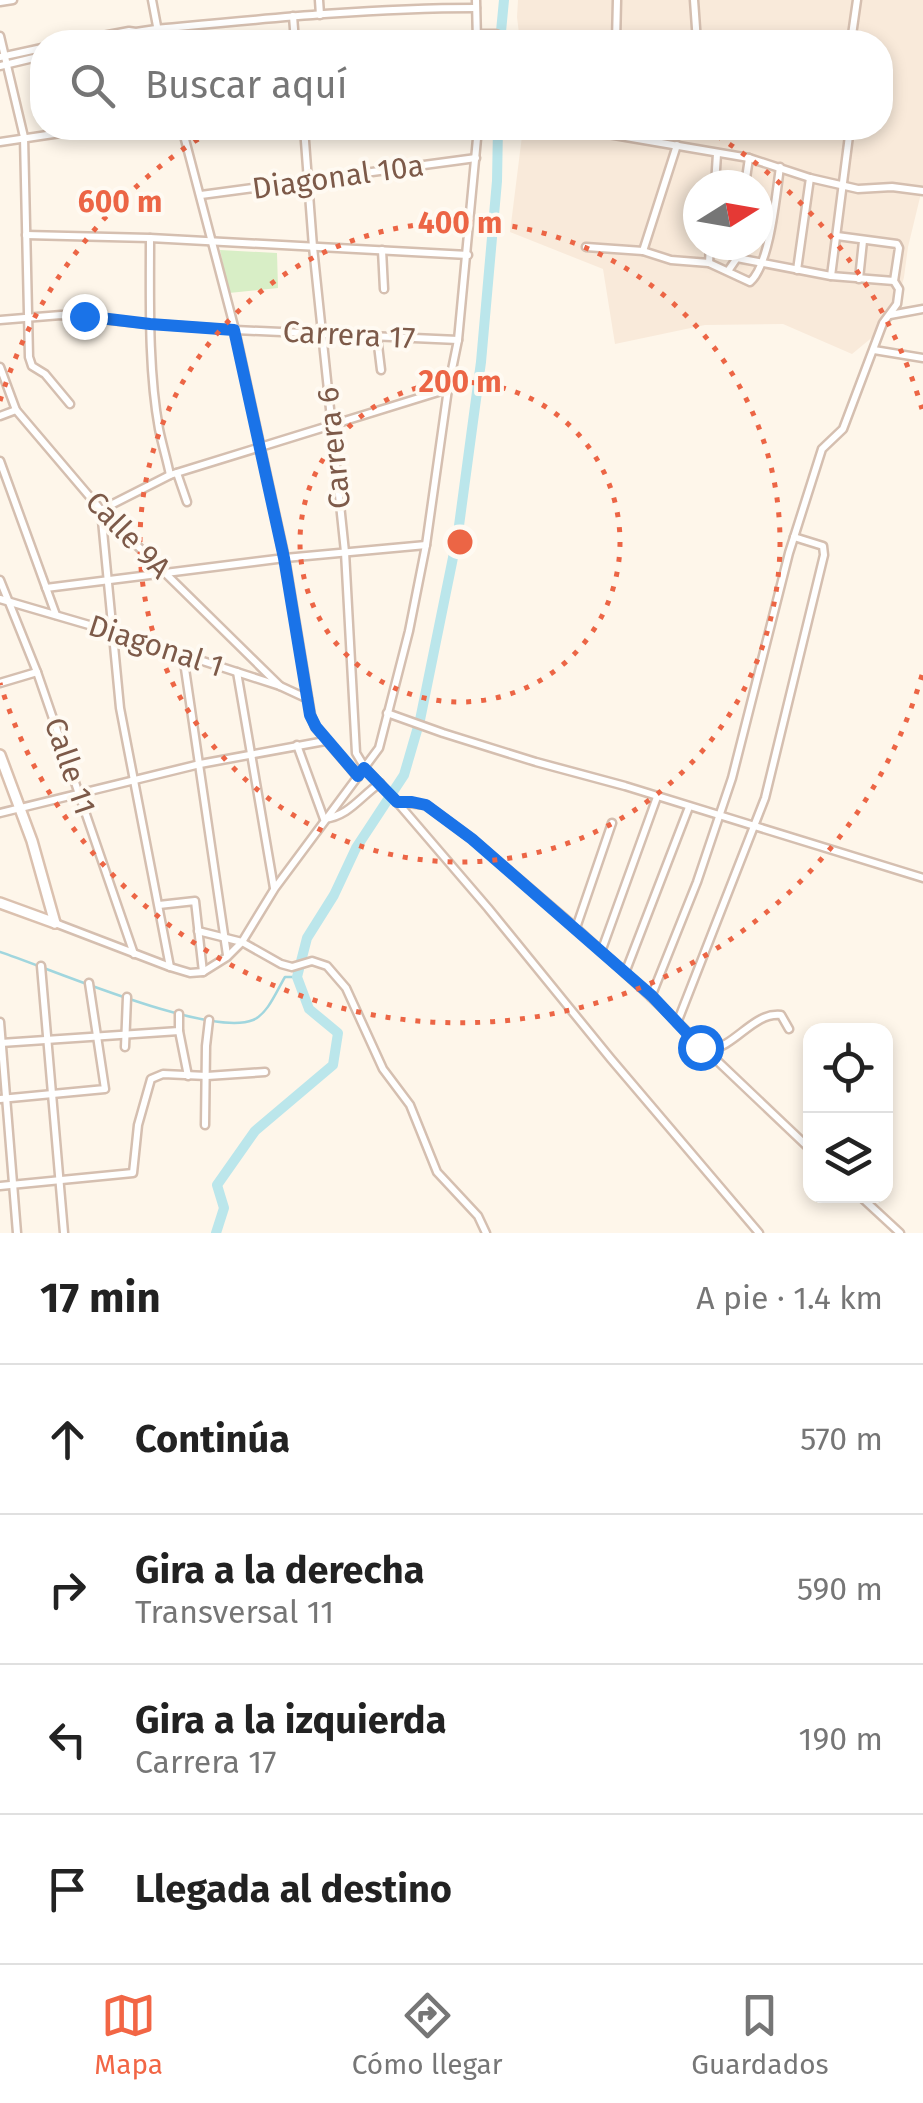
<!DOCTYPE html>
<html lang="es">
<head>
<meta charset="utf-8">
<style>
	:root { --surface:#fff; --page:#f2f2f2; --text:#222; --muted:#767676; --line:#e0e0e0; --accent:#f26645 }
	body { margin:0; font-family:"Fira Sans",sans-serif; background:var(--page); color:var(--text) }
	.controls { position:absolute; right:30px; bottom:30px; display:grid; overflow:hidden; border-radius:20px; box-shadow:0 5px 15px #0003 }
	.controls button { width:90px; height:90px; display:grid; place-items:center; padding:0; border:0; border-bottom:2px solid var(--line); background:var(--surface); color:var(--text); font:50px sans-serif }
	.compass { position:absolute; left:683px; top:170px; width:90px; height:90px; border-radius:50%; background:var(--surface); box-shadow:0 5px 15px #0003; rotate:79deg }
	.stop { position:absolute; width:30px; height:30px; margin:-22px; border:8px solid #1a73e8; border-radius:50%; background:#fff }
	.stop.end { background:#1a73e8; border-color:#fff; box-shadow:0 2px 10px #0008 }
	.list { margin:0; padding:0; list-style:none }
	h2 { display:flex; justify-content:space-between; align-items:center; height:130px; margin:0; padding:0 40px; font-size:42px }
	h2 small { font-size:32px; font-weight:400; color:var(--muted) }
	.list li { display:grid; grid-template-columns:65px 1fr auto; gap:30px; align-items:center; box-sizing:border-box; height:150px; padding:0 40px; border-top:2px solid var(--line) }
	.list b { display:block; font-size:38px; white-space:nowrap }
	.list p { margin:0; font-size:32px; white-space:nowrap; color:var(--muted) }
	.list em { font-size:32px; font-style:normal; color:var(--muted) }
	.icon { flex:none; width:55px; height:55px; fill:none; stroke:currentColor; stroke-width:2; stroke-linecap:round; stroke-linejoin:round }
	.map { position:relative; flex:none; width:923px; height:1233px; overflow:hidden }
	.search { position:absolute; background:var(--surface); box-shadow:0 5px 15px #0003; left:30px; right:30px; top:30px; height:110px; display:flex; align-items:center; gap:25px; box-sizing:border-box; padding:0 35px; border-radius:40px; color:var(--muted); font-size:38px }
	.sheet { height:730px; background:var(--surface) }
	nav { display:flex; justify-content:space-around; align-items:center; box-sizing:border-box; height:140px; border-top:2px solid var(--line); background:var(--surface); font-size:28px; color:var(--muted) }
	nav a { display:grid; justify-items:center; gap:5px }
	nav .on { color:var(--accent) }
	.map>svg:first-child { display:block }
</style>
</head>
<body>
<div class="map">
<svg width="923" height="1233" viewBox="0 0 923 1233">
	<rect width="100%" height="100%" fill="#fef6ea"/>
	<path fill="#f9eada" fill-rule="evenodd" d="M 518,0 L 923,0 L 923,185 L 908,247 L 904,277 L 892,321 L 852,354 L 783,324 L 705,325 L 615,344 L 603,269 L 510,232 L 523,128 L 880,128 L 880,42 L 520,42 L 517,17 ZM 698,185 L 758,185 L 758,245 L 698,245 Z"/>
	<polygon fill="#d8eec6" points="220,250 277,253 278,288 229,293"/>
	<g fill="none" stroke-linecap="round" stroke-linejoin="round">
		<path stroke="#a1d6de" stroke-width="2.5" d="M 0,952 C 49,968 209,1038 253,1020 C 268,1014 277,990 285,977 L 297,977"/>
		<g stroke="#bbe6eb" stroke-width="10">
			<polyline points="500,42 504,0"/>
			<polyline points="216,1233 224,1208 217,1185 255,1131 333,1065 338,1033 309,1009 297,977 307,938 334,895 356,848 404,775 420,720 458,533 481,362 497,181 498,128"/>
		</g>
		<g stroke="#d5bfb0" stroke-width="11">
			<g id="street">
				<polyline points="152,0 160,42"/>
				<polyline points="319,0 320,15"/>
				<polyline points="476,0 477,42"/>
				<polyline points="694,0 697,42"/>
				<polyline points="0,2 13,0"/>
				<polyline points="293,16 295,42"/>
				<polyline points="477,34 496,34 513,42"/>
				<polyline points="0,36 24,137 29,357 32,366 45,374 70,404"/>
				<path d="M 71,42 L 129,31 L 136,32 L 156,29 C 262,19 369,8 476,8"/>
				<polyline points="104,42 126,38 135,33"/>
				<polyline points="616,42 617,0"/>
				<polyline points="851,42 857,0"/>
				<polyline points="0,57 42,48"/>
				<polyline points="0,66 42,56"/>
				<polyline points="182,128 235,330 285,558 311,715 315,727 358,777"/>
				<polyline points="304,128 313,247 345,552 356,753 365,768 397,802 488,908 611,1059 759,1233"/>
				<polyline points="579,129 749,158 810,178 858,189 892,187 923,191"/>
				<polyline points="0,142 94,128"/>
				<polyline points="715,185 717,154"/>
				<polyline points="745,185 749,158"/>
				<polyline points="201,195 476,158"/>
				<polyline points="26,235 150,238 468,255"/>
				<path d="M 150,238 C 150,299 148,369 159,429 C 162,444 167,460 170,475"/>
				<path d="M 586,247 L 643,251 L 671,260 L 709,263 L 750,282 C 770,265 776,195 780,167"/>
				<polyline points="382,250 384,289"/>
				<polyline points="643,251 677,145"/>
				<polyline points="737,258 831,276 894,281"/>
				<polyline points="709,263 710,245"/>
				<polyline points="797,270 810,178"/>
				<polyline points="728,271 737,258 738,245"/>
				<polyline points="831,276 850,128"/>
				<polyline points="859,279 863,241"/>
				<polyline points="890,315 923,309"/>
				<polyline points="0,320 61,315 150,324 235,330 458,340"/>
				<polyline points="377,337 381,370"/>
				<polyline points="874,350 923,358"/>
				<polyline points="0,367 16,410 101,510 280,686"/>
				<polyline points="0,416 16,410"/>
				<polyline points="0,461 56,615"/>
				<polyline points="177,473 187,502"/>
				<polyline points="0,580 37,672 134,954"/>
				<polyline points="46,588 285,558 426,545"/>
				<polyline points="0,599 113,632 280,686 308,699"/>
				<polyline points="183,655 227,955"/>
				<polyline points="237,672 274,888"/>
				<polyline points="0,683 37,672"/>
				<polyline points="387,713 443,733 536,762 625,786 923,878"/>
				<path d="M 297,745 L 324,819 C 349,816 360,797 380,783"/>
				<path d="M 399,802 L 426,805 L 472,839 L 576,928 L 651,997 L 707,1051 C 737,1046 753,1012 781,1015 L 789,1029"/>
				<polyline points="0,813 200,764 325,741"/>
				<polyline points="159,905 195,901 203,972"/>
				<polyline points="55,923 170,967 190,973 203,972 227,957 242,942 275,888 379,748 409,631 426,545 448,389 458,340 478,128"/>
				<polyline points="576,928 612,823"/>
				<polyline points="198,931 242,942 281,964 292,967 312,961 327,966 346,988 383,1069 410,1105 437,1172 478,1216 486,1233"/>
				<polyline points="601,952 657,797"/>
				<polyline points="41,966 64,1233"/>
				<polyline points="170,967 120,708 101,510 170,475 448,389"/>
				<polyline points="625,973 689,807"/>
				<polyline points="651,997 697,882 732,778 789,553 822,449 843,429 883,323 897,304 899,289 894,281 899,248 897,244 837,236"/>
				<polyline points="0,1022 17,1233"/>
				<polyline points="677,1023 765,798 824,555 823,546 794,537"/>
				<polyline points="179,1031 188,1076"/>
				<polyline points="1,1043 179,1031 179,1014"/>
				<polyline points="125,1047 127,997"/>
				<polyline points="708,1052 810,1149"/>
				<polyline points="0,1099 105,1089 89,983"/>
				<polyline points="205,1125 206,1046 209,1020"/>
				<polyline points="0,1186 133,1173 138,1125 151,1079 163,1074 207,1076 265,1072"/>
				<polyline points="860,1196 900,1233"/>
			</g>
		</g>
		<g stroke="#dbc1af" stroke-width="14">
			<g id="secondary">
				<polyline points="0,755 32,841 55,923"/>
				<polyline points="0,903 55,923"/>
			</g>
		</g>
		<use href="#street" stroke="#fff" stroke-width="6"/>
		<use href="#secondary" stroke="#fff" stroke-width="9"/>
	</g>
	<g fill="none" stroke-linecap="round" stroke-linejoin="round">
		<polyline stroke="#1a73e8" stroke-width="12" points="84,316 150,324 234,330 284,558 310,715 316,727 358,776 364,768 397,802 412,802 426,805 472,839 652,996 700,1047"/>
	</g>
	<g fill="none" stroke="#ec6545" stroke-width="5" stroke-dasharray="5 10">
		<circle cx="460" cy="542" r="160"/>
		<circle cx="460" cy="542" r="320"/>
		<path d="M922 675A481 481 0 0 1 0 683M0 401A481 481 0 0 1 216 128M704 128A481 481 0 0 1 922 409"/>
	</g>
	<g text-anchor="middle" stroke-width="8" stroke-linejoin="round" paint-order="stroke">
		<g font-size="30" fill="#7d5a49" stroke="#fffaf2">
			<text transform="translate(338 177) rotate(-8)" y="10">Diagonal 10a</text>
			<text transform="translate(349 335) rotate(3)" y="10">Carrera 17</text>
			<text transform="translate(334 448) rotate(-96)" y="10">Carrera 6</text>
			<text transform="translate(128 535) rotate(46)" y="10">Calle 9A</text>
			<text transform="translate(156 646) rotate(18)" y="10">Diagonal 1</text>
			<text transform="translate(70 766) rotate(71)" y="10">Calle 11</text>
		</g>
	</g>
	<circle cx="460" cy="542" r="15" fill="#ec6545" stroke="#fffaf2" stroke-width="5"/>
	<g font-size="30" text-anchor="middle" font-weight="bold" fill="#ec6545" stroke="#fffaf2" stroke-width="8" stroke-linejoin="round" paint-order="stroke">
		<text x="120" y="212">600 m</text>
		<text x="460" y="233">400 m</text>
		<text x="460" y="392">200 m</text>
	</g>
</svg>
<div class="controls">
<button><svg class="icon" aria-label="locate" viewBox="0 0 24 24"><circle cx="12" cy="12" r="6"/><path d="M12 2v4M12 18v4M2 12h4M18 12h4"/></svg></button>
<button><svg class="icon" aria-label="layers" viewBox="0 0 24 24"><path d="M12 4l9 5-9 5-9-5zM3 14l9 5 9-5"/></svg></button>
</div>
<svg class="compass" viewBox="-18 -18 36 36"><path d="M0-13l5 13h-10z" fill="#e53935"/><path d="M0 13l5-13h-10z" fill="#767676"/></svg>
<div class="stop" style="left:700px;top:1047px"></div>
<div class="stop end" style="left:84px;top:316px"></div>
<div class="search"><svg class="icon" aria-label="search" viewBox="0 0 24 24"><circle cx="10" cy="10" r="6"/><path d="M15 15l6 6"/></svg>Buscar aquí</div>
</div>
<section class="sheet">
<h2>17 min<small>A pie · 1.4 km</small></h2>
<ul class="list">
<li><svg class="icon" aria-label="ahead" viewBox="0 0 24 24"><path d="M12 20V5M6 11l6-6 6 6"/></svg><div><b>Continúa</b></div><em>570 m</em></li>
<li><svg class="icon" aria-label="right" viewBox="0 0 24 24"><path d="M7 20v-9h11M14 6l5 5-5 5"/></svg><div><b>Gira a la derecha</b><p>Transversal 11</p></div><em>590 m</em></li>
<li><svg class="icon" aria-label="left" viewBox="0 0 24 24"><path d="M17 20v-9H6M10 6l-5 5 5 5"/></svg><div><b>Gira a la izquierda</b><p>Carrera 17</p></div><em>190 m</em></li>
<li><svg class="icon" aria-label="arrive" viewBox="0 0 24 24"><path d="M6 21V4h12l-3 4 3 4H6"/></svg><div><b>Llegada al destino</b></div></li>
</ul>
</section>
<nav>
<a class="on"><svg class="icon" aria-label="map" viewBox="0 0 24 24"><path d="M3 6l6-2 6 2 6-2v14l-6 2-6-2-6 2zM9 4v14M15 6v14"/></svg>Mapa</a>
<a><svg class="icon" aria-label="directions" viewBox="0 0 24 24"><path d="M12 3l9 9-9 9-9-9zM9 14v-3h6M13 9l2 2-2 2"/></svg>Cómo llegar</a>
<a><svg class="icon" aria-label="saved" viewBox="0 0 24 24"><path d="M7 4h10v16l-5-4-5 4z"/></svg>Guardados</a>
</nav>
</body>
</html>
